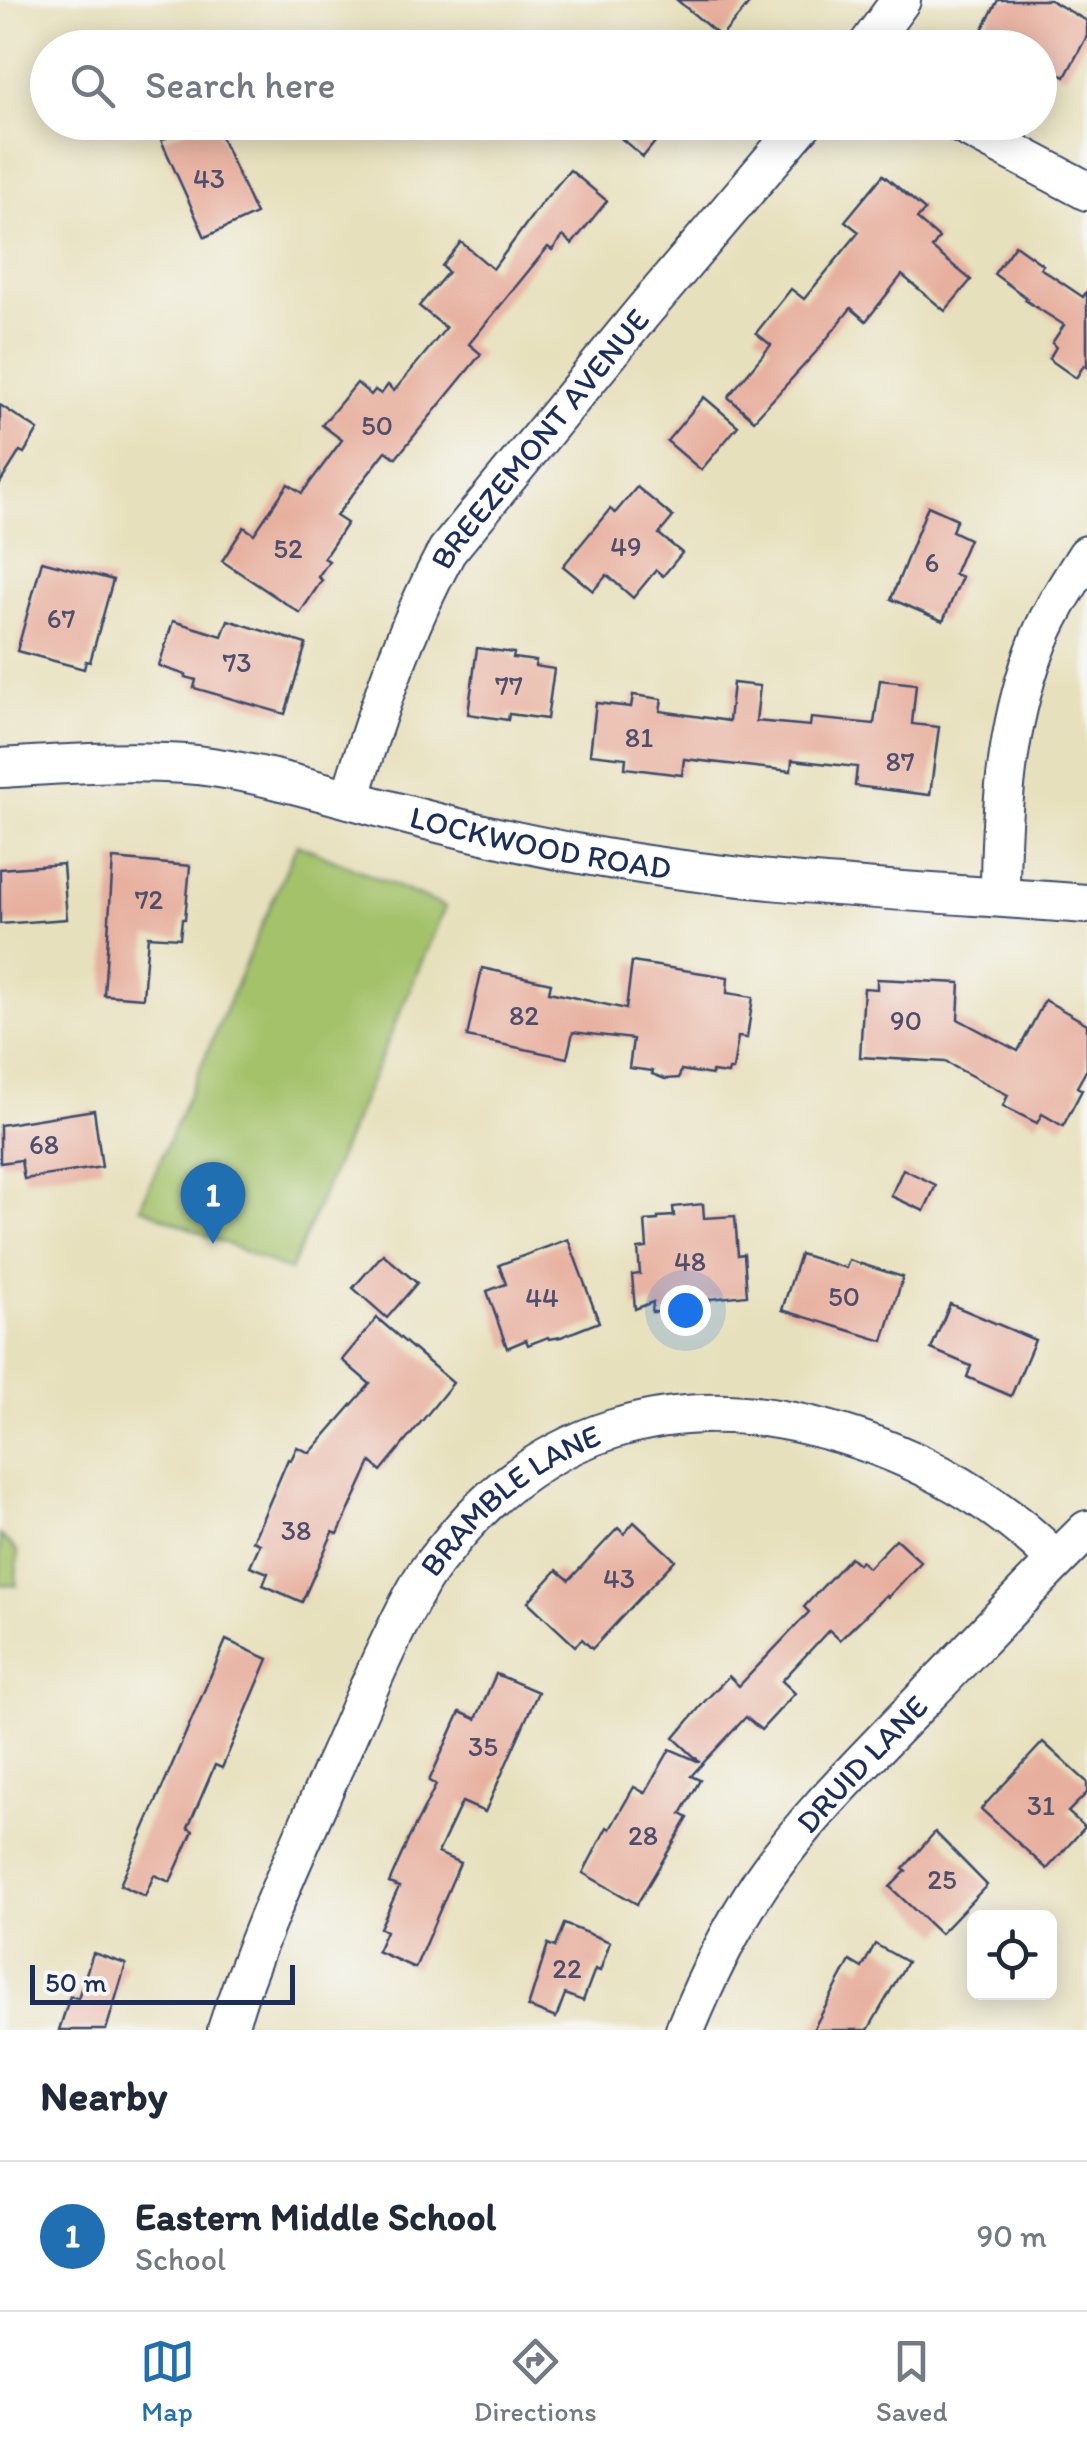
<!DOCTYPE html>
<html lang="en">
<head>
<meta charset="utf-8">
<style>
	:root { --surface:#fff; --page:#f2f2f3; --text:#1f2937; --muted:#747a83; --line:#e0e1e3; --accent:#1f6fb2 }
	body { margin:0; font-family:Itim,sans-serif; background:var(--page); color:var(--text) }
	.controls { position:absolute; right:30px; bottom:30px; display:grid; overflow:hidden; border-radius:15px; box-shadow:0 5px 25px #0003 }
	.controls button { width:90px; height:90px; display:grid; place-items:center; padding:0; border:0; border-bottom:2px solid var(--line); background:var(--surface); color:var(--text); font:50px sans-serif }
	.scale { position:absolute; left:30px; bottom:25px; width:265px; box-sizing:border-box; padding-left:10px; border:5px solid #1b2f5e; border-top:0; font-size:28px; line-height:35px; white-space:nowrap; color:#1b2f5e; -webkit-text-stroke:8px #f6f6f2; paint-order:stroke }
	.you { position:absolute; left:685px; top:1310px; width:35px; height:35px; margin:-25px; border:8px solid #fff; border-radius:50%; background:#1a73e8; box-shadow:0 0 0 15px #1a73e833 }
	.badge { display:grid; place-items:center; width:65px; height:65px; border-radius:50%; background:var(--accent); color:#fff; font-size:32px; font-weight:700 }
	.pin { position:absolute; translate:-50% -82px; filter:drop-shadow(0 2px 5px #0008) }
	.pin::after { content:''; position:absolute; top:52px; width:35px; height:30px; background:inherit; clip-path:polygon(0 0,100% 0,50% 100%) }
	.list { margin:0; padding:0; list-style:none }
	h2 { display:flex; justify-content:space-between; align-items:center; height:130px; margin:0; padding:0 40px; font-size:42px }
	h2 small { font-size:32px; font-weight:400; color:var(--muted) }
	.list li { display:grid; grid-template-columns:65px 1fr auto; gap:30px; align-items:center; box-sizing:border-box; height:150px; padding:0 40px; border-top:2px solid var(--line) }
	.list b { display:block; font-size:38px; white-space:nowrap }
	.list p { margin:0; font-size:32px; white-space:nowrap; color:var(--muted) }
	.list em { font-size:32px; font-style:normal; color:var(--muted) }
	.icon { flex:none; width:55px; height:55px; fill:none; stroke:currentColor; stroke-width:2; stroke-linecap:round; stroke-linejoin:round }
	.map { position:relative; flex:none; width:1087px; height:2030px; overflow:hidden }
	.search { position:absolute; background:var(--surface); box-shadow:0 5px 25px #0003; left:30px; right:30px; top:30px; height:110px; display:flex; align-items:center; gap:25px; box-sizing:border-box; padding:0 35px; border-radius:55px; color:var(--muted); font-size:38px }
	.sheet { height:280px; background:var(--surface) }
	nav { display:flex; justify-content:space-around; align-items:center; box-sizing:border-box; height:140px; border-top:2px solid var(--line); background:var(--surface); font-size:28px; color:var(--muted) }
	nav a { display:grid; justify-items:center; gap:5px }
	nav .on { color:var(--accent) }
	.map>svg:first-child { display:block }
</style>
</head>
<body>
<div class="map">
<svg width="1087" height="2030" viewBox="0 0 1087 2030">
	<rect width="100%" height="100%" fill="#f6f6f2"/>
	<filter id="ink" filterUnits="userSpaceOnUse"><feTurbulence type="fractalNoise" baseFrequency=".01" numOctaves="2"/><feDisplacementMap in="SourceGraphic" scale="20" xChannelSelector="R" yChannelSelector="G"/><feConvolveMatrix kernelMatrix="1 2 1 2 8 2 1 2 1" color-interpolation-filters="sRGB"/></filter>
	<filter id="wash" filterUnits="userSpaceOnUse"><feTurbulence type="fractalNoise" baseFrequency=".0048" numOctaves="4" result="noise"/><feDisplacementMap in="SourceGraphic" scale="40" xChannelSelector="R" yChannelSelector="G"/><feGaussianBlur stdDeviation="2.25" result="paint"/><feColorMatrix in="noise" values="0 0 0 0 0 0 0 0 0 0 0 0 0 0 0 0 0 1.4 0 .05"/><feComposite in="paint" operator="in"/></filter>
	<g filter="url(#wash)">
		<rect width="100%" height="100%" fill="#e7e0bc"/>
		<g fill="#a4c26a" stroke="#607864" stroke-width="2.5">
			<polygon points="297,844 445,907 290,1271 140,1207"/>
			<polygon points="0,1535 18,1552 16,1586 0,1584"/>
		</g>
		<g id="blocks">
			<g fill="#e7af9d">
				<polygon points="677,0 752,0 721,37"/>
				<polygon points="998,0 1050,0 1087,21 1087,36 1065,77 1040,63 1040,48 1011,48 981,32"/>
				<polygon points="201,122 214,122 256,214 205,237 161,140"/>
				<polygon points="602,122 671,122 643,157"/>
				<polygon points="570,170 607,201 572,244 563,236 552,250 548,247 469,344 481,354 396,458 386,451 336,516 347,523 324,558 329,561 318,577 322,580 300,613 222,561 244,527 254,534 288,484 302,493 342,440 322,425 357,383 371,395 375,390 381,394 388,385 394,391 446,328 419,306 448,272 442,266 461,242 493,269 540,205"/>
				<polygon points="883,175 925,210 917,219 939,238 932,248 971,280 945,311 902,275 866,321 851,308 817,351 754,420 728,397 771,345 756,333 791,289 804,299 859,232 845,221"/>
				<polygon points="1015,245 1043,265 1040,268 1083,297 1087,291 1087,367 1084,365 1076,378 1049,359 1056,347 1052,343 1064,325 1025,300 1027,298 994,274"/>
				<polygon points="704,397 738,426 701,470 667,441"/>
				<polygon points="0,405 38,430 24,453 20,451 0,483"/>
				<polygon points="637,487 673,517 659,534 682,553 663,576 656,570 633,598 607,575 593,591 563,566 610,509 615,513"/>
				<polygon points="928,506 957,519 952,531 969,539 954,574 962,577 943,621 891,599"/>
				<polygon points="42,561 113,580 90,662 86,661 84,669 17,651"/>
				<polygon points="228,620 306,644 285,714 194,688 196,680 185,677 186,675 159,666 173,621 222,636"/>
				<polygon points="477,648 514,653 513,658 536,661 535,666 554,669 547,719 509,714 508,720 468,714"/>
				<polygon points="880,680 916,684 912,724 939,727 930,795 855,786 857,767 792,760 791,771 684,759 682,775 625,768 626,758 590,754 596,703 631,707 633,695 662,699 660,711 729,721 733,683 760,686 756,721 810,726 811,718 874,724"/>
				<polygon points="113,859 190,866 185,919 182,919 180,938 148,936 143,998 104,995"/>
				<polygon points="63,864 67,919 0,924 0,869"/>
				<polygon points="632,962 728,977 727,993 753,997 747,1038 738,1037 733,1070 729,1070 728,1074 712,1072 712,1075 681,1070 679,1078 665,1079 652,1074 653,1071 629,1068 633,1039 573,1032 567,1058 467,1037 482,968 551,983 549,992 626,1009"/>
				<polygon points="877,979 960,983 958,1019 1018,1051 1045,1000 1087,1024 1087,1069 1077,1087 1082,1090 1063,1126 1042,1114 1037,1123 1003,1106 1008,1095 945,1062 860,1057 864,988 877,989"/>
				<polygon points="94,1110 102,1167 24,1179 21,1160 0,1163 0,1125"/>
				<polygon points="903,1169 936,1185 924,1211 891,1196"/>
				<polygon points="703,1204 704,1218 735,1216 738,1255 744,1254 747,1295 710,1299 710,1301 703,1302 703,1311 661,1315 661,1312 652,1312 653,1302 635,1309 632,1275 640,1274 638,1249 647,1248 645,1221 658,1220 658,1217 674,1216 673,1207"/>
				<polygon points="568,1239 599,1322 561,1337 549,1339 548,1337 528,1345 526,1340 507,1348 487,1291 506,1284 499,1265"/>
				<polygon points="383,1254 417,1283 387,1318 353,1288"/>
				<polygon points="800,1254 846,1268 849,1260 903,1277 883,1341 782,1310"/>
				<polygon points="950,1304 1035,1340 1011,1396 967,1377 971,1366 931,1349"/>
				<polygon points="377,1318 453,1383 381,1471 371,1462 338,1534 333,1532 302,1602 263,1585 268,1573 250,1566 260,1544 253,1541 288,1459 291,1460 297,1447 310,1453 370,1384 342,1360"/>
				<polygon points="634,1522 675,1560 592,1649 582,1639 575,1646 528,1602 557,1570 569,1580 618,1528 624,1534"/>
				<polygon points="896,1539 921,1562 888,1597 886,1595 840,1640 829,1630 782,1681 795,1693 761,1730 746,1717 691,1776 700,1780 681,1814 688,1818 637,1904 583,1873 607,1827 610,1829 634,1787 645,1793 670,1749 700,1762 674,1738 705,1701 729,1676 739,1686 809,1612 804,1607 850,1557 858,1564 861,1561 868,1568"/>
				<polygon points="226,1640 268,1659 222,1768 215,1765 188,1828 193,1831 170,1882 154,1875 145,1896 120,1885"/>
				<polygon points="496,1674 538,1692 485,1812 462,1802 438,1853 460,1863 415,1968 377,1951 386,1931 380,1928 399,1887 389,1883 408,1840 436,1785 429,1781 460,1712 476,1719"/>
				<polygon points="1043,1742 1087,1782 1087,1793 1068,1812 1085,1827 1047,1869 981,1809"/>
				<polygon points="935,1832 987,1885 940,1934 890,1887 906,1871 903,1869"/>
				<polygon points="564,1924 610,1942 600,1971 595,1969 583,2001 565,1994 556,2018 528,2007 548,1944 555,1947"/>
				<polygon points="875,1944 907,1962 868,2030 813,2030 850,1961 862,1968"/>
				<polygon points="93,1953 126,1964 106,2030 59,2030 70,1996 78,1998"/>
			</g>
		</g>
	</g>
	<g filter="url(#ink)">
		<use href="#blocks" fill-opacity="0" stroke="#3a4a6c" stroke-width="2.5"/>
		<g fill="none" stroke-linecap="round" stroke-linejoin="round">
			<g stroke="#3a4a6c" stroke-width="42">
				<g id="minor">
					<polyline points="866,48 901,0"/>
					<polyline points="957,122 1087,191"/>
					<path id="s1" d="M 0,768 C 66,764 131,759 197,765 C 257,772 316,790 374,806 C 443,825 511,842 581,854 C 748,885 919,891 1087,904"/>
					<path id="s2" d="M 350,799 C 376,714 404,630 447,551 L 642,313 L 804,122"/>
					<path d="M 1000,897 C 1000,815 1006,728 1035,651 C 1047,616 1068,585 1087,555"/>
					<path id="s3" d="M 227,2030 C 255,1941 295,1856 332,1771 C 361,1707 387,1641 422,1580 C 431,1565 444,1551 454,1538 C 543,1430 672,1393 807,1425 C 901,1447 988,1492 1056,1560"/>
					<path id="s4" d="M 685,2030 C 706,1979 731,1927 762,1881 C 809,1813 871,1754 928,1694 C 981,1639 1033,1583 1087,1530"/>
				</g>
			</g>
			<use href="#minor" stroke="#fff" stroke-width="38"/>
		</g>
	</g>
	<g text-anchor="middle" stroke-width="8" stroke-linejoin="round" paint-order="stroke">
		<g font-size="28" fill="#4e4f6e">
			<text x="209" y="188">43</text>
			<text x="377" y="435">50</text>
			<text x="626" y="556">49</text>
			<text x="288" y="558">52</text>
			<text x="932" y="572">6</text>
			<text x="61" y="628">67</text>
			<text x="237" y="672">73</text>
			<text x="509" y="695">77</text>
			<text x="639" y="747">81</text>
			<text x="900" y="771">87</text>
			<text x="149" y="909">72</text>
			<text x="524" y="1025">82</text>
			<text x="906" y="1030">90</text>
			<text x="44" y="1154">68</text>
			<text x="690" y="1271">48</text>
			<text x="844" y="1306">50</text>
			<text x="542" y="1307">44</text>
			<text x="296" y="1540">38</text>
			<text x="619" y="1588">43</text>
			<text x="483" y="1756">35</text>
			<text x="1041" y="1815">31</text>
			<text x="643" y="1845">28</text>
			<text x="942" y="1889">25</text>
			<text x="567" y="1978">22</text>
		</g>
		<g font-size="32" fill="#1b2f5e" stroke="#f6f6f2">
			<text dy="11" stroke="none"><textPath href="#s2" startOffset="412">BREEZEMONT AVENUE</textPath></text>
			<text dy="11" stroke="none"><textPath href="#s1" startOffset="550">LOCKWOOD ROAD</textPath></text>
			<text dy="11" stroke="none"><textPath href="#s3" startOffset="612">BRAMBLE LANE</textPath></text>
			<text dy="11" stroke="none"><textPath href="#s4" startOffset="322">DRUID LANE</textPath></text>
		</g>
	</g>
</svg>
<div class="controls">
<button><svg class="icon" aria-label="locate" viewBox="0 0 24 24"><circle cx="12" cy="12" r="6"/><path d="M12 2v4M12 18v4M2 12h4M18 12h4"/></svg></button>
</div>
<div class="scale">50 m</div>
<div class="you"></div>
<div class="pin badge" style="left:213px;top:1244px">1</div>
<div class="search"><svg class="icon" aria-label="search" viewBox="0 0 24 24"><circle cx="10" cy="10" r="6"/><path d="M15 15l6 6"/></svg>Search here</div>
</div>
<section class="sheet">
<h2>Nearby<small></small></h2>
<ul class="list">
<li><span class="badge">1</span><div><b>Eastern Middle School</b><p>School</p></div><em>90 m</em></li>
</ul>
</section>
<nav>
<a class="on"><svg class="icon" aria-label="map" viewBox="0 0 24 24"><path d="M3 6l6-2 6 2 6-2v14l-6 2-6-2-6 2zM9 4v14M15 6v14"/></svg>Map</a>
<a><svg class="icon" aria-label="directions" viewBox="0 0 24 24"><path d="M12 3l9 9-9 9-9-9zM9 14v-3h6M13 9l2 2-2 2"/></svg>Directions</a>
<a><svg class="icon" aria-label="saved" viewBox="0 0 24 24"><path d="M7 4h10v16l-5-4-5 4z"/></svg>Saved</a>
</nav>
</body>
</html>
